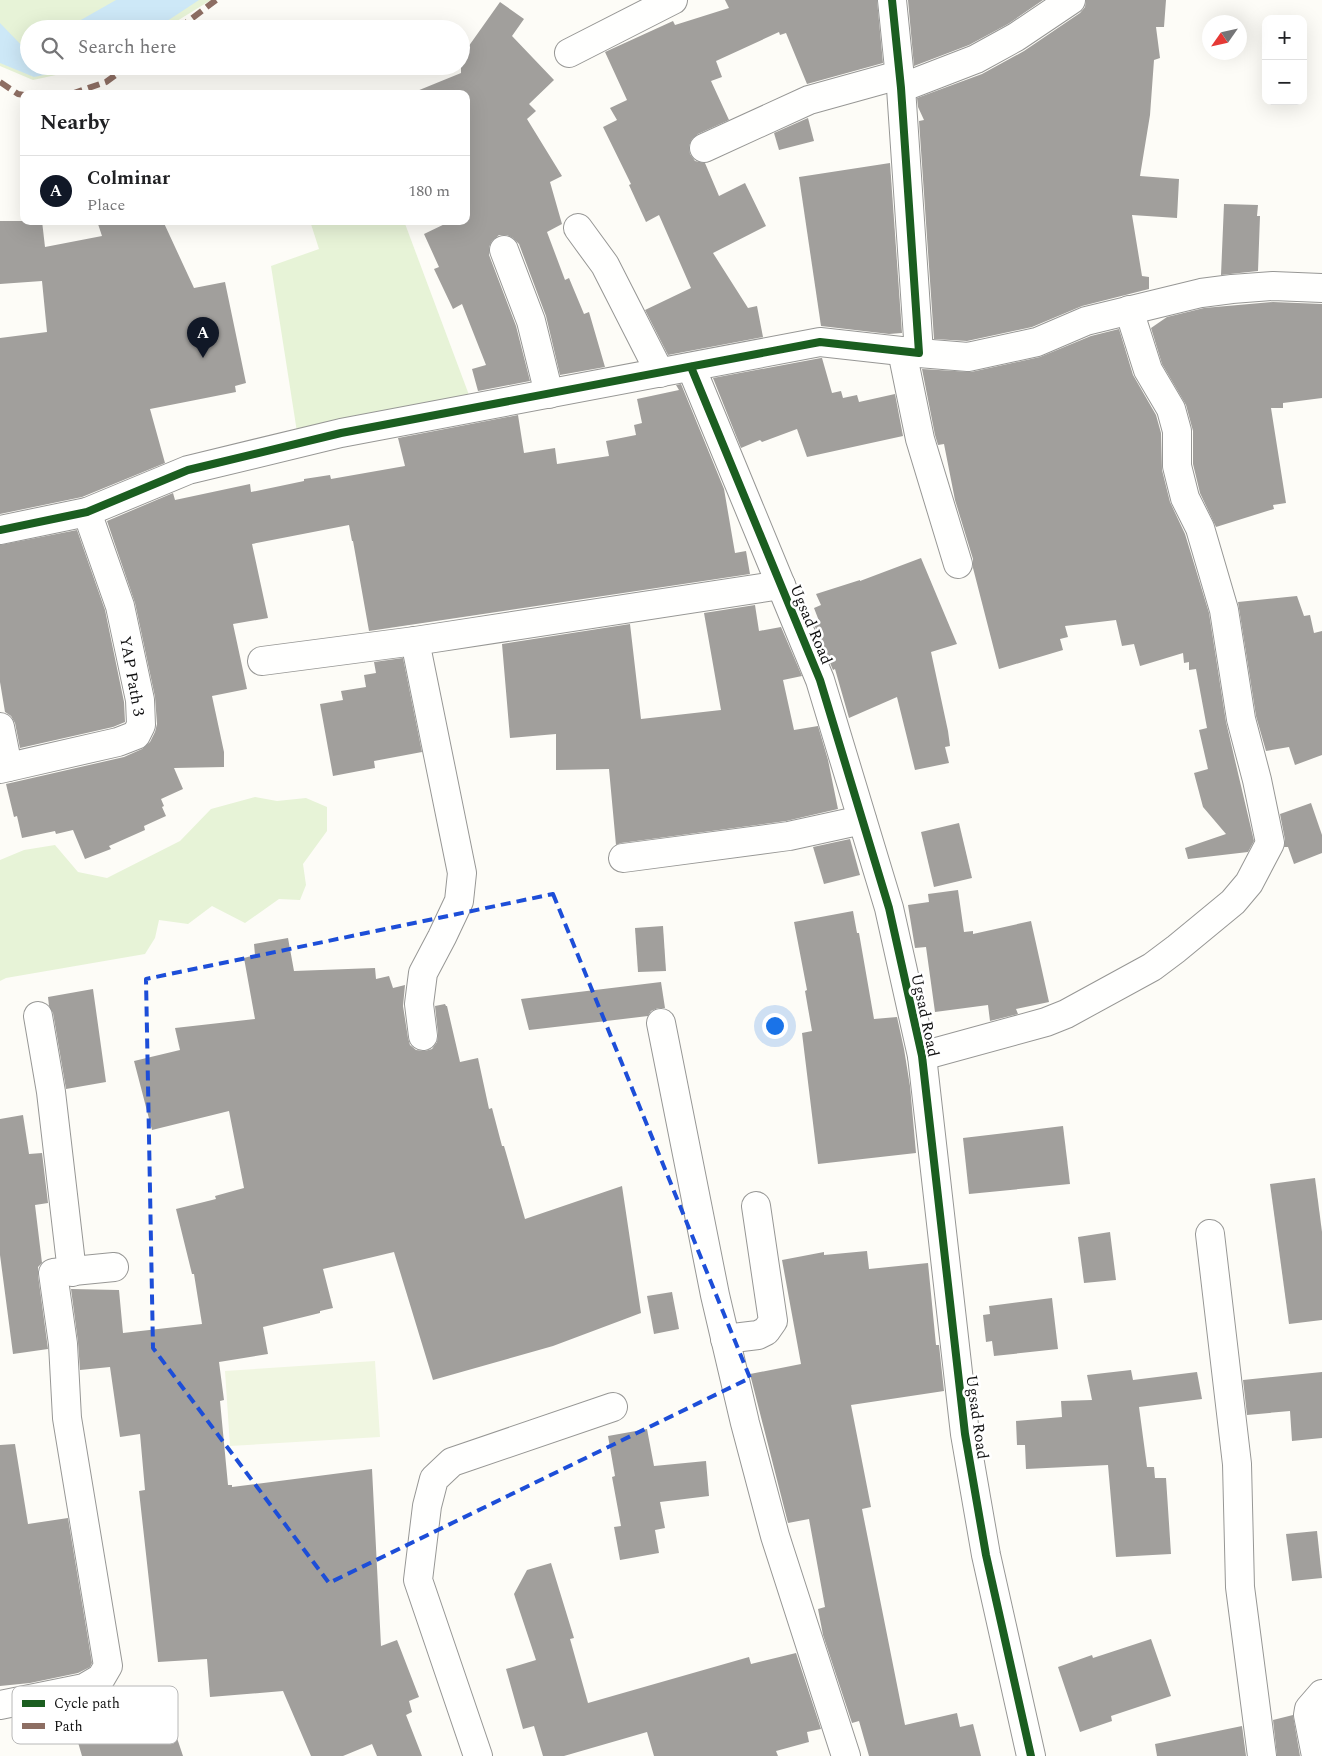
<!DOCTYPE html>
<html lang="en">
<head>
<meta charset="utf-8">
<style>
	:root { --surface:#fff; --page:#f6f6f6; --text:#202124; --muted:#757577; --line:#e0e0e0; --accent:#111827 }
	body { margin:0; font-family:Spectral,serif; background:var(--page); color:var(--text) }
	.controls { position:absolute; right:15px; top:15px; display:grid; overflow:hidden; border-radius:10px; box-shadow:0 5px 20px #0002 }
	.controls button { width:45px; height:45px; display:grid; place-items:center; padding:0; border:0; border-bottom:1px solid var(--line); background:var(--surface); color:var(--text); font:25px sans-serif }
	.compass { position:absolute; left:1202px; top:15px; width:45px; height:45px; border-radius:50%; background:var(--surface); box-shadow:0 5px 20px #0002; rotate:236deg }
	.you { position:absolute; left:774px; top:1025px; width:18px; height:18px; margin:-12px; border:4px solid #fff; border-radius:50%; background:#1a73e8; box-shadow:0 0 0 8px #1a73e833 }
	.badge { display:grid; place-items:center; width:32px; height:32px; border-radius:50%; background:var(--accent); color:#fff; font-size:16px; font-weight:700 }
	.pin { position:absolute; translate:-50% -41px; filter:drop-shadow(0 1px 2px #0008) }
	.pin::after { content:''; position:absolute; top:26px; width:18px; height:15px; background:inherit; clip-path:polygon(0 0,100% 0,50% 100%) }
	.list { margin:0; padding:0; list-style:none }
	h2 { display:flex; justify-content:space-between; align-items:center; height:65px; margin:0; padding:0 20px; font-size:21px }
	h2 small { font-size:16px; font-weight:400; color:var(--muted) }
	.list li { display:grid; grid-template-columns:32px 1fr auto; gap:15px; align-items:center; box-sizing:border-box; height:70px; padding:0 20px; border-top:1px solid var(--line) }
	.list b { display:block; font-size:19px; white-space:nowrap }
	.list p { margin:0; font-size:16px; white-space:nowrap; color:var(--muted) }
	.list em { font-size:16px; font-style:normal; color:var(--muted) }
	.icon { flex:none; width:28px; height:28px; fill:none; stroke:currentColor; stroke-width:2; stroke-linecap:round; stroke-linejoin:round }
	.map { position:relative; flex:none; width:1322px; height:1756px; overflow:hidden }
	.search { position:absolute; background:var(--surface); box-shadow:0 5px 20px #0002; left:20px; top:20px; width:450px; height:55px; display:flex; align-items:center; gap:12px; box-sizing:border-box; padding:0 18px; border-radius:28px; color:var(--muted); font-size:19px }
	.panel { position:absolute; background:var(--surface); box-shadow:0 5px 20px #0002; left:20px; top:90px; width:450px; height:135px; border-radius:10px }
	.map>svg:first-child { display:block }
</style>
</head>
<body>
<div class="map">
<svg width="1322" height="1756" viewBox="0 0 1322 1756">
	<rect width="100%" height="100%" fill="#fdfcf7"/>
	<g fill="#e7f3d7">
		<polygon points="0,0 211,0 164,29 29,29 29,66 97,66 33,80 0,66"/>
		<polygon points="310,221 404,221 469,395 297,432 271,266 319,249"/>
		<polygon points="255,797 277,801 306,798 327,807 327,831 303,864 306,885 300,900 279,899 245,923 212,906 188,924 159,920 155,938 145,954 6,978 0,981 0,860 24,850 55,845 78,872 107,878 180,841 211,809"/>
	</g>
	<polygon fill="#f0f6e1" points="375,1361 380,1437 230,1446 225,1371"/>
	<g fill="#cde8f7">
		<polygon points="116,0 199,0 155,29 65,29"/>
		<polygon points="0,23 26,50 29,49 29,66 89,66 34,77 0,63"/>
	</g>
	<g fill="#a19f9c">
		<polygon points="725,0 877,0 883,63 807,84 786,33 780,35 779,32 716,61 722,77 711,81 729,120 698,134 692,139 689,146 690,154 695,161 705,163 719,196 745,183 766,226 713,253 748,308 757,306 763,337 668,355 645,310 691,288 659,215 646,222 629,185 631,184 603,127 617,120 610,108 627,100 605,52 673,21 675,25 729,8"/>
		<polygon points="908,0 1043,0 1008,24 969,45 914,66"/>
		<polygon points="1086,0 1166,0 1164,27 1156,27 1160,58 1154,60 1150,115 1140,176 1179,179 1177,218 1132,215 1142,276 1149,277 1149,289 1082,306 1032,327 967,341 934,339 919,121 924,120 918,107 917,98 982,74 1024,51 1080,13 1085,7"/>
		<polygon points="500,2 524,19 512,36 554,80 529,104 536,111 527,119 562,176 550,182 562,224 547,232 565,280 569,278 584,314 589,312 605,367 560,375 546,316 519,244 513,238 507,235 499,235 492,241 489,247 489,255 516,326 530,381 478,391 472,369 486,365 462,304 453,309 434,269 439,267 424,234 451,221 466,221 466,94 412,93 461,73 461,57"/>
		<polygon points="233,25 234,29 205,29"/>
		<polygon points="210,66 239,66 239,67 213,70"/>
		<polygon points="808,118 814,141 779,150 774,133"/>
		<polygon points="890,163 902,333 889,334 821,326 799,177"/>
		<polygon points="1224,204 1258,205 1257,216 1260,216 1258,271 1221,275"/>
		<polygon points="0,221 42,221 45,247 102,236 97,221 163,221 194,288 225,282 246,383 235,386 236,392 150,409 165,463 82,497 0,514 0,338 47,332 42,281 0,284"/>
		<polygon points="1273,302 1322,304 1322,398 1283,403 1283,408 1271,408 1286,503 1273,505 1274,509 1216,527 1200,493 1193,464 1193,431 1186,405 1162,364 1151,328 1167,317 1204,308"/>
		<polygon points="1119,329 1133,375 1156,415 1161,433 1162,470 1170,502 1185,534 1209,613 1226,722 1254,841 1248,852 1188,859 1185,848 1226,834 1203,807 1194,773 1208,769 1199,730 1207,728 1196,669 1189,670 1189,662 1184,663 1183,653 1140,666 1134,644 1122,646 1116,620 1065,626 1068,637 1060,639 1063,650 999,669 973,568 973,559 955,500 944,444 938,445 935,435 922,369 971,372 1040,357 1091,336"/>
		<polygon points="821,358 822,358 832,393 841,391 843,398 857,395 859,402 895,394 903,436 807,457 797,429 762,442 760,440 741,448 713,378"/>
		<polygon points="681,384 724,489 735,553 746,551 750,574 369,631 353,541 352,541 349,525 252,544 268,618 233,624 247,689 212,696 224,752 224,767 174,768 183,789 161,799 164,806 162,807 166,816 144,826 145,830 109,846 111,849 85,859 73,830 56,834 55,831 22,838 17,816 14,817 6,784 124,757 142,749 150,742 155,732 157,724 155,697 135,603 107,521 173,493 175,500 250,484 251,492 304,481 304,479 330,475 331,479 405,466 398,438 518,415 524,453 555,448 557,464 609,456 606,441 636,435 634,425 642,423 637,399 679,390 676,385"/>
		<polygon points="77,530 105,610 124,702 125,722 113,727 20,748 15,723 11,716 5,712 0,682 0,545"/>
		<polygon points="921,558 957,644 931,652 948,731 950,746 945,747 949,763 915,770 897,697 849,718 835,669 833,670 813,622 819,621 814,608 821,605 816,594 860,580 860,581"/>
		<polygon points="1297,596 1304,616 1310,615 1314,633 1322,631 1322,755 1295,765 1289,747 1266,751 1256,716 1238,602"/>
		<polygon points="755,605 759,631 781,627 802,676 783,680 794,730 818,726 828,760 838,809 786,821 621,843 616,845 609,769 556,770 556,734 510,738 502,644 630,624 641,719 721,710 704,613"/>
		<polygon points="403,658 422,752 374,761 375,768 333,776 320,704 343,700 341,691 366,687 364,675 376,673 374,662"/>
		<polygon points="1311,803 1322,835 1322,853 1294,864 1288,847 1284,847 1285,840 1280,814"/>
		<polygon points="959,823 972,878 934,887 921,832"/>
		<polygon points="850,839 860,875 824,884 813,847"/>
		<polygon points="958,890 964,932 973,931 973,934 1031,921 1049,1002 1016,1009 1018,1014 990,1021 988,1005 935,1012 926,947 915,948 908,905 929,902 928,894"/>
		<polygon points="853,911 857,933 859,933 874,1019 897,1017 904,1049 910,1086 916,1153 818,1164 802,1033 812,1031 805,991 807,990 794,922"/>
		<polygon points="663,926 666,971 638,972 635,928"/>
		<polygon points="288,938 294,971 375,968 376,979 389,976 393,988 405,985 403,1006 408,1038 410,1045 416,1050 425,1051 432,1049 437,1042 438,1034 435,1006 445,1004 446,1006 447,1006 460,1062 478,1058 489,1109 492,1108 502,1146 504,1146 525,1219 622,1186 641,1313 553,1346 433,1380 394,1252 323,1269 333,1308 320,1311 320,1313 263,1327 268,1354 219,1362 224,1400 220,1401 228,1485 232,1485 232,1487 372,1469 381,1646 397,1640 419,1697 409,1701 412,1712 406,1715 422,1756 377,1756 372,1744 343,1756 311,1756 283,1691 210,1697 207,1659 158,1662 139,1491 145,1490 140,1434 120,1437 110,1367 80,1370 78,1342 71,1289 119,1290 123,1333 202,1324 194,1274 192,1274 176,1209 216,1199 215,1196 244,1188 229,1111 152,1130 134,1061 180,1050 175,1028 255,1019 244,958 255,955 254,944"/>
		<polygon points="661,982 665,1008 658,1008 651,1011 648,1016 598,1022 529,1030 521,999"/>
		<polygon points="93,989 106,1082 66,1089 53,1013 49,1006 48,997"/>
		<polygon points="23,1115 29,1154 42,1153 48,1203 35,1205 42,1263 38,1267 38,1275 48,1349 13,1354 0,1255 0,1119"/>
		<polygon points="1063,1126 1070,1184 969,1194 963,1138"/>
		<polygon points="1315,1178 1322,1232 1322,1320 1289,1324 1270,1184"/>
		<polygon points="1110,1232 1116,1280 1084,1283 1078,1237"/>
		<polygon points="867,1251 869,1269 928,1263 936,1345 939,1345 944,1391 851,1405 871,1507 862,1509 905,1725 957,1713 960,1727 973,1724 981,1756 869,1756 859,1721 852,1723 823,1635 818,1609 825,1607 809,1519 788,1523 750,1374 801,1364 782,1260 824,1252 824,1255"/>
		<polygon points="672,1292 679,1329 654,1334 647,1296"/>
		<polygon points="1052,1298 1058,1349 994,1356 992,1341 986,1342 983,1315 990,1314 989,1306"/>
		<polygon points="1131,1370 1133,1380 1197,1372 1202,1399 1139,1407 1147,1467 1154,1467 1155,1478 1166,1478 1171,1554 1116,1557 1108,1465 1026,1469 1025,1445 1017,1445 1016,1421 1062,1417 1061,1401 1092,1400 1087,1375"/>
		<polygon points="1322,1372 1322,1438 1292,1441 1290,1411 1247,1415 1243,1380"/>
		<polygon points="647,1429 654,1466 706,1461 709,1496 660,1502 665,1528 655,1530 659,1553 620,1560 614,1527 621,1526 612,1477 615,1476 608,1436"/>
		<polygon points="15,1444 28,1524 68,1518 92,1663 90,1667 78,1673 30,1683 0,1686 0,1445"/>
		<polygon points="1317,1531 1322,1578 1292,1581 1286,1534"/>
		<polygon points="551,1563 574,1638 570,1639 588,1703 749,1657 751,1664 796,1653 821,1729 807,1732 809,1742 776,1751 778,1756 654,1756 647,1732 564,1756 543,1756 534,1726 523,1729 506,1669 536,1660 514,1594 527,1570"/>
		<polygon points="1151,1639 1171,1696 1111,1716 1112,1721 1080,1732 1058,1667 1092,1655 1093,1658"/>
		<polygon points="140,1690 146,1731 172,1723 183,1756 82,1756 77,1739 44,1744 39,1713 87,1703 104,1694 105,1696"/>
		<polygon points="1293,1715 1300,1756 1277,1756 1273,1720"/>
		<polygon points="1242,1726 1246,1756 1157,1756 1155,1744"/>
	</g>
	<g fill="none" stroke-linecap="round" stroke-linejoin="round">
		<g stroke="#979795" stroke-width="30">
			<g id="minor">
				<polyline points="892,0 901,88 919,353"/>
				<polyline points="569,53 673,0"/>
				<polyline points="901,88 976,59 1016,37 1071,0"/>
				<polyline points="704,148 809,100 899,75"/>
				<polyline points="578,228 605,265 660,373"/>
				<polyline points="504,250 531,321 549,394"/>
				<polyline points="902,351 920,439 958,564"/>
				<polyline points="691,367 820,680 889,908 922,1056 965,1434 986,1555 1031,1756"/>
				<polyline points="0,530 87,512 188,470 341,433 820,342 919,353 968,357 1037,342 1086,321 1201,293 1232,289 1273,286 1322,288"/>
				<polyline points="415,641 462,873 459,901 442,937 423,973 419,1004 423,1036"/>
				<polyline points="262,661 415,641 781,585"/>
				<polyline points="0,727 8,767"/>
				<polyline points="0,769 118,742 136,735 141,725 140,700 120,606 87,512"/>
				<polyline points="623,858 789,836 862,820"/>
				<polyline points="38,1016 51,1092 72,1272"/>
				<polyline points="661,1023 715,1295 745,1423 775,1536 846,1756"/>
				<polyline points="922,1056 1046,1022 1066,1014 1152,967 1176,949 1233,902 1249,883 1270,843 1257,780 1241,719 1224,610 1200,528 1185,498 1177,466 1177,431 1171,409 1148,370 1129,310"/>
				<polyline points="1210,1234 1237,1464 1240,1587 1262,1756"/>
				<polyline points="725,1339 758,1335 766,1331 773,1321 756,1206"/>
				<polyline points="0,1705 84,1688 101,1678 108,1666 67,1418 63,1344 53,1273 114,1267"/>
				<polyline points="478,1756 418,1580 427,1506 434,1479 452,1462 613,1407"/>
				<polyline points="1316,1756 1308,1715 1309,1709 1322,1694"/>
			</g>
		</g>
		<use href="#minor" stroke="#fffffe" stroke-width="28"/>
		<g stroke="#8d6e63" stroke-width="6" stroke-dasharray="12 6" stroke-linecap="butt">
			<polyline points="178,29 216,0"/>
			<polyline points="0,82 18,94 24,95"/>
			<polyline points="71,94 106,82 128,66"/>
		</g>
		<g stroke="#fff" stroke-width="11">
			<g id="cycleway">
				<polyline points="691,367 820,680 889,908 922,1056 965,1434 986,1555 1031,1756"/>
				<polyline points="0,530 87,512 188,470 341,433 820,342 919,353 901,88 892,0"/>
			</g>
		</g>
		<use href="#cycleway" stroke="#1b5e20" stroke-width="8"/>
	</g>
	<path fill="none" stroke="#1d4ed8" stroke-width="4" stroke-dasharray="10 6" stroke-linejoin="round" d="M 553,894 L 750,1378 L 329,1583 L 153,1348 L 146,979 Z"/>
	<g text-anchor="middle" stroke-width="5" stroke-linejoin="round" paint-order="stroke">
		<g font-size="16" fill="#111" stroke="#fff">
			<text transform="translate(812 624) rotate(67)" y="6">Ugsad Road</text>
			<text transform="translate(133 676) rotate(80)" y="6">YAP Path 3</text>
			<text transform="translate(926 1015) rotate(78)" y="6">Ugsad Road</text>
			<text transform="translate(978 1417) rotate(82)" y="6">Ugsad Road</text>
		</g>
	</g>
	<rect x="12" y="1686" width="166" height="58" rx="8" fill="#fff" stroke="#b8b8b8" stroke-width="1"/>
	<rect x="22" y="1700" width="23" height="7" fill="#1b5e20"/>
	<rect x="22" y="1723" width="23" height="6" fill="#8d6e63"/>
	<g font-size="14" fill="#111">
		<text x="54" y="1708">Cycle path</text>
		<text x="54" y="1731">Path</text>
	</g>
</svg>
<div class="controls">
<button>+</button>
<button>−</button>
</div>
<svg class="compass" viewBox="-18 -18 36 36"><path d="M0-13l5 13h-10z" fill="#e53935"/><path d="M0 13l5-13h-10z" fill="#757577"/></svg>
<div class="you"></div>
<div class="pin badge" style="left:203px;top:358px">A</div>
<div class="search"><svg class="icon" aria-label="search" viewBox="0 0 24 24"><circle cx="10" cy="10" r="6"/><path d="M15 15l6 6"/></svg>Search here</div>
<section class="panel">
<h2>Nearby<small></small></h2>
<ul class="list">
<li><span class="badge">A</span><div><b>Colminar</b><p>Place</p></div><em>180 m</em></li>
</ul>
</section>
</div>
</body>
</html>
